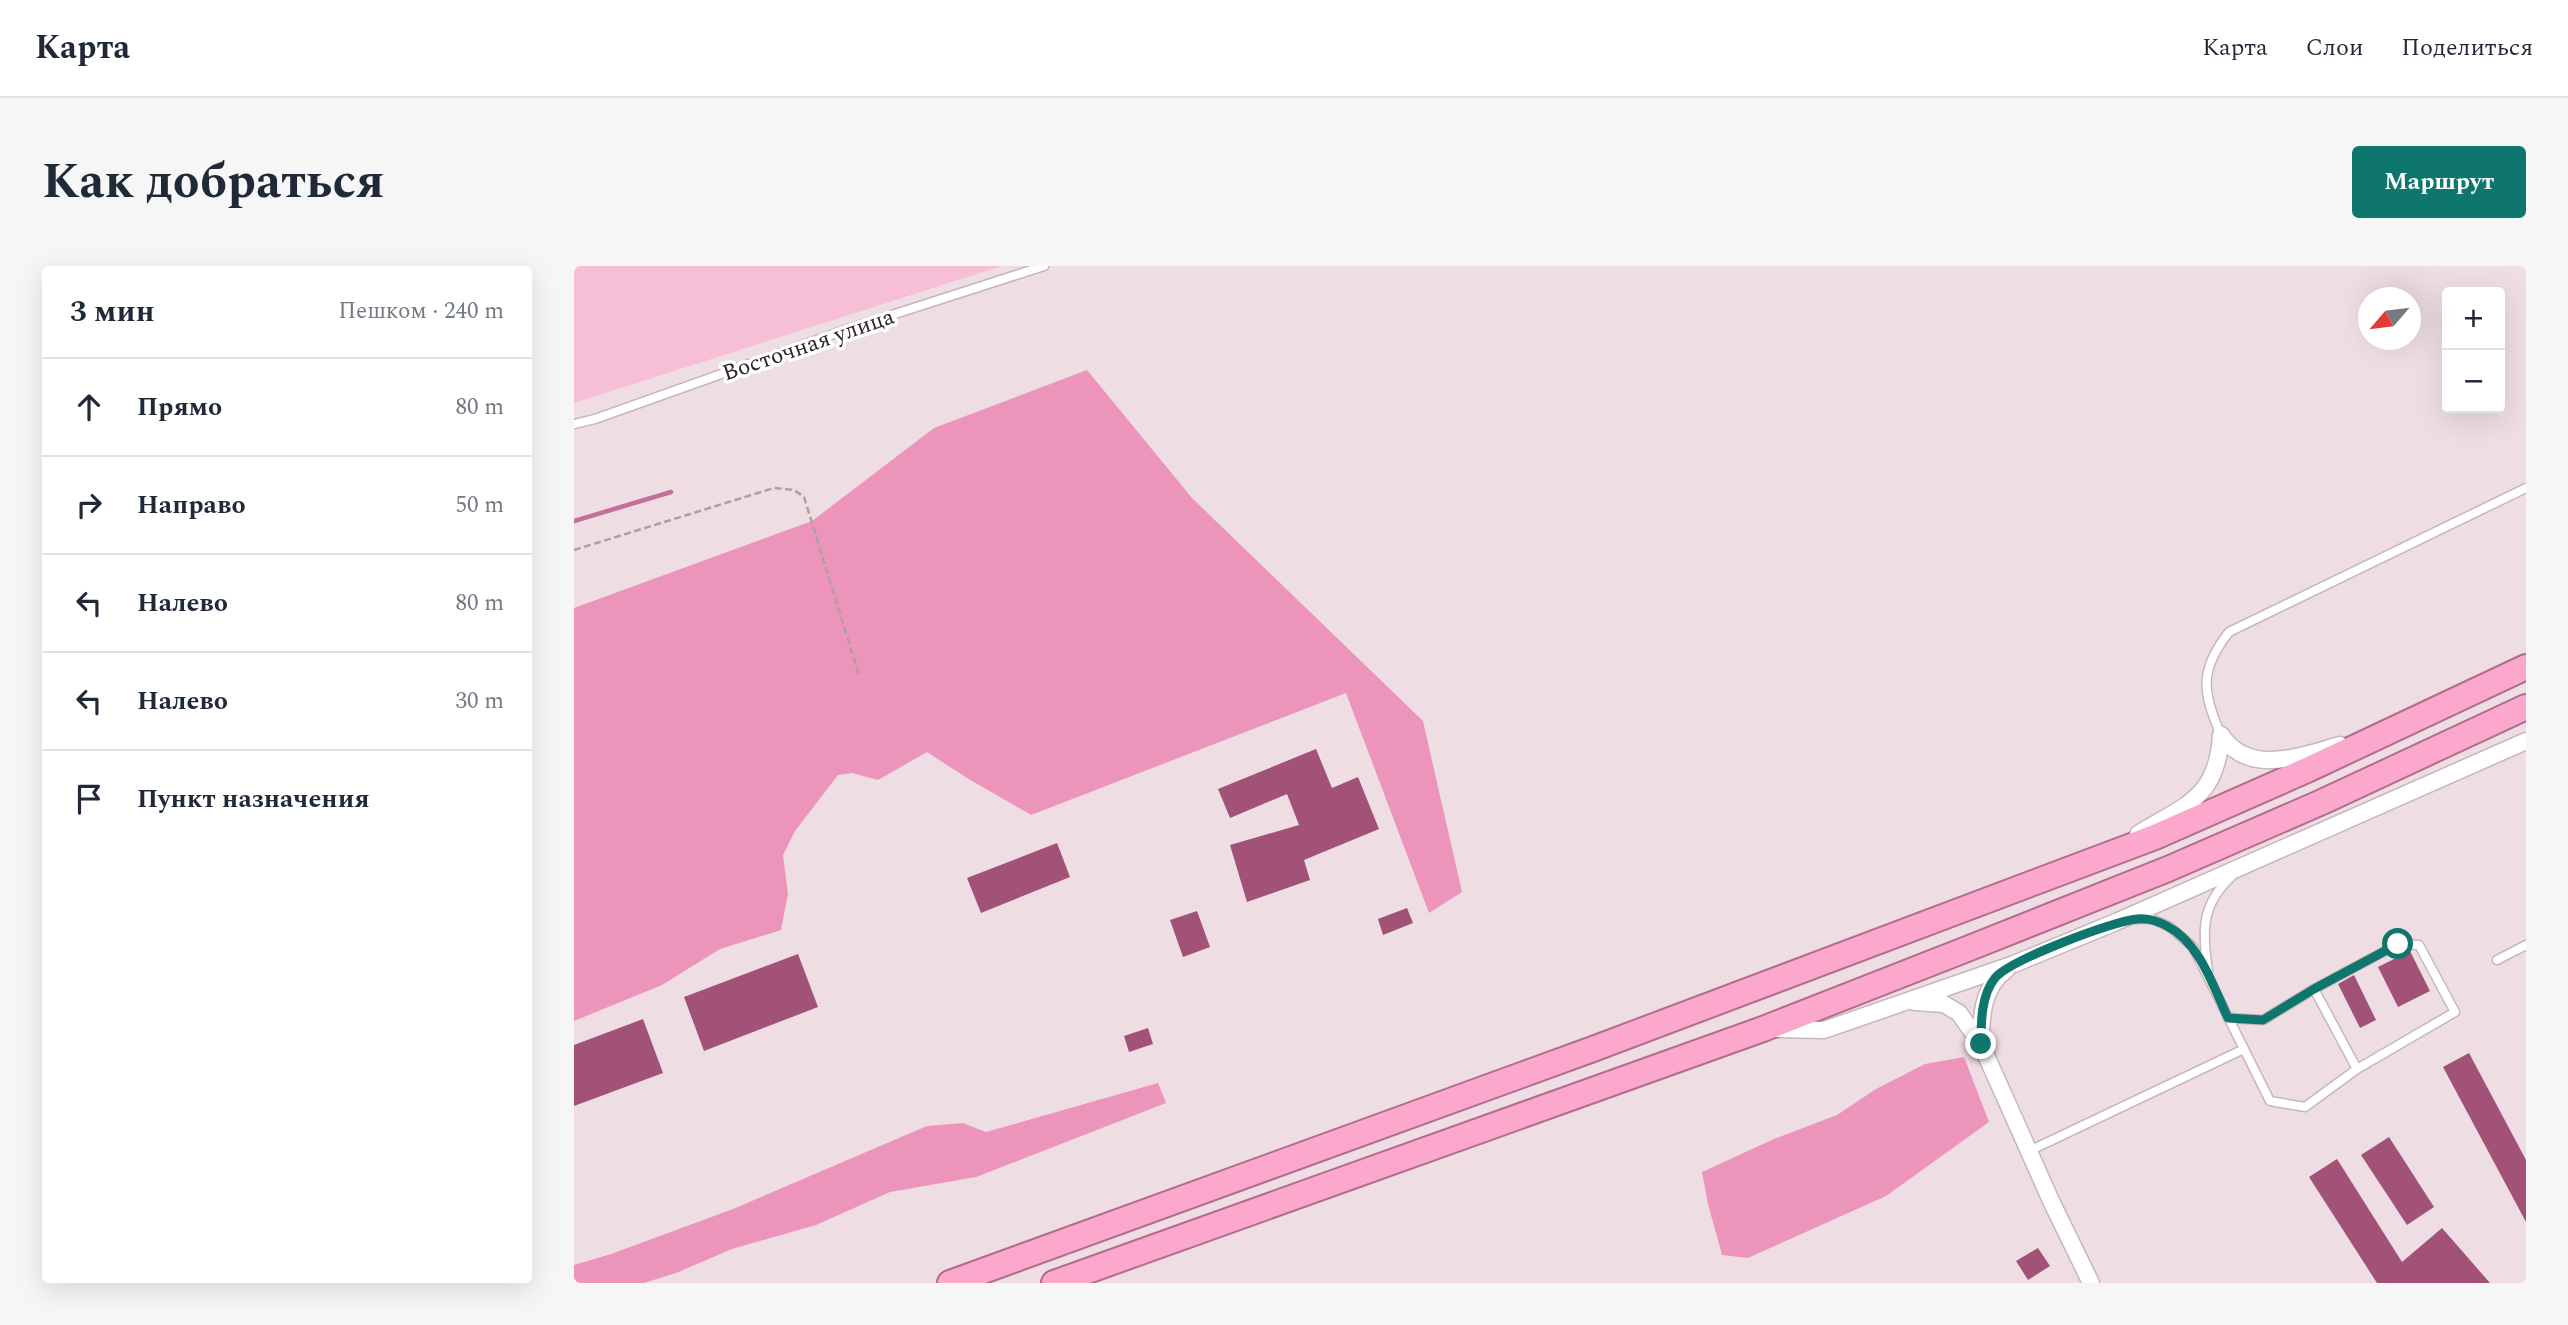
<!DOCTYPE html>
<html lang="ru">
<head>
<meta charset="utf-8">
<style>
	:root { --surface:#fff; --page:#f6f6f7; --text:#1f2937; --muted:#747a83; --line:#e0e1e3; --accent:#0f766e }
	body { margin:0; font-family:Spectral,serif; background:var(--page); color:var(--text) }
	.controls { position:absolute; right:21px; top:21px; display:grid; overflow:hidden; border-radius:7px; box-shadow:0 7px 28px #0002 }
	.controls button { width:63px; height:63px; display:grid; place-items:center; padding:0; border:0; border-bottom:2px solid var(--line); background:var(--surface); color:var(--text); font:35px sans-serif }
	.compass { position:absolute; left:1784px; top:21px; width:63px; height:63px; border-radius:50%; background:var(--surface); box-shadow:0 7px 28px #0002; rotate:242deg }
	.stop { position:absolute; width:21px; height:21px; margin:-16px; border:5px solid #0f766e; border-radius:50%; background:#fff }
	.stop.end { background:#0f766e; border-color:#fff; box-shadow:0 2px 7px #0008 }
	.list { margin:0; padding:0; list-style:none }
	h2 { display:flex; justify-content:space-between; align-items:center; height:91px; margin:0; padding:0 28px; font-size:30px }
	h2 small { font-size:23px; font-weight:400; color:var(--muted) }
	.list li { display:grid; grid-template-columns:46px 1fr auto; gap:21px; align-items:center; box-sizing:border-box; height:98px; padding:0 28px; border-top:2px solid var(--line) }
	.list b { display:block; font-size:26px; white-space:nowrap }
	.list em { font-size:23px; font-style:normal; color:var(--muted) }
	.icon { flex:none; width:38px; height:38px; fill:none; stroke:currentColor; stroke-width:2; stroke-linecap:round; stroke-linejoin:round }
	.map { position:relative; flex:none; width:1952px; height:1017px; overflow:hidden; border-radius:7px }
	header { display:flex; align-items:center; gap:42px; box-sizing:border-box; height:98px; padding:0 35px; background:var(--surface); border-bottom:2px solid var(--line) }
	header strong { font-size:33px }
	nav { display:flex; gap:38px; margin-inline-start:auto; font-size:24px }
	.intro { display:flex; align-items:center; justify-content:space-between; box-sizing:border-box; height:168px; padding:0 42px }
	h1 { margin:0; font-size:49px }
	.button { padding:18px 32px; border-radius:7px; background:var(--accent); color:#fff; font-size:24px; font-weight:700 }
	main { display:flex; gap:42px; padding:0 42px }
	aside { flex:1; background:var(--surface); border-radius:7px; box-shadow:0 7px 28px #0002 }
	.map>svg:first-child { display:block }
</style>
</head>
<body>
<header>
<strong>Карта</strong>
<nav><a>Карта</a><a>Слои</a><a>Поделиться</a></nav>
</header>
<div class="intro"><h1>Как добраться</h1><a class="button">Маршрут</a></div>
<main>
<aside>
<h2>3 мин<small>Пешком · 240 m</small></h2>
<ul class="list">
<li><svg class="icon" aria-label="ahead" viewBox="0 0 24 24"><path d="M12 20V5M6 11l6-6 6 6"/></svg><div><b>Прямо</b></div><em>80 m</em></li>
<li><svg class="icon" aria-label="right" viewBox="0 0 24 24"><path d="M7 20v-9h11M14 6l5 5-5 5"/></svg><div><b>Направо</b></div><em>50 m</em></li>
<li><svg class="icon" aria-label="left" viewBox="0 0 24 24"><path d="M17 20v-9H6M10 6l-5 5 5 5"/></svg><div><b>Налево</b></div><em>80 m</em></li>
<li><svg class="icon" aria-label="left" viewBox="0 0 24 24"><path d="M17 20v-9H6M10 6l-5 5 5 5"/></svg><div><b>Налево</b></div><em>30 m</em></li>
<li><svg class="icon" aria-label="arrive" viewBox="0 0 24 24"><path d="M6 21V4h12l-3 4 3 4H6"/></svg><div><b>Пункт назначения</b></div></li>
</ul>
</aside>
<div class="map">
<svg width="1952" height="1017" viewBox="0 0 1952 1017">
	<rect width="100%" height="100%" fill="#efdde4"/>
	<polygon fill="#f6bfd5" points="0,0 428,0 0,137"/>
	<g fill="#ed94bb">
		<polygon points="513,104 618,232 849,455 888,626 855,647 772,427 457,549 393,512 353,486 304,514 278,507 264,509 221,565 209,589 214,628 207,664 146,683 88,719 0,755 0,342 238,255 360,162"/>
		<polygon points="1390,791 1415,856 1312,930 1174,992 1148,989 1134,938 1128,906 1200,873 1263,849 1302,823 1351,798"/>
		<polygon points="584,817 592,837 402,911 316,926 242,959 158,983 102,1007 70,1017 0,1017 0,999 37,988 159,943 353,860 389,857 412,866"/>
	</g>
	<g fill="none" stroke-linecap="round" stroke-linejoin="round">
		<polyline stroke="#c46f95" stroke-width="4.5" points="0,255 97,226"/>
	</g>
	<g fill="#a25177">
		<polygon points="742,483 758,522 784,511 805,563 730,594 736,614 673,636 656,579 725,559 713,528 656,552 644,523"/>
		<polygon points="483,577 496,611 407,647 393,612"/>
		<polygon points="833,642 839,657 809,669 804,653"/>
		<polygon points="623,645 636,681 609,691 596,654"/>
		<polygon points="1836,685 1856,725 1824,741 1804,701"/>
		<polygon points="224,688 244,741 130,785 110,731"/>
		<polygon points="1780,709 1802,754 1786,762 1764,718"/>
		<polygon points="69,753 89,807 0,840 0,779"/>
		<polygon points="574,762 579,778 555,786 550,770"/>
		<polygon points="1895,787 1952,894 1952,956 1869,801"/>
		<polygon points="1815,871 1860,941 1833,959 1787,889"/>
		<polygon points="1763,893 1828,996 1868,962 1916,1017 1803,1017 1735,911"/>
		<polygon points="1464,982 1476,1000 1454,1014 1442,995"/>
	</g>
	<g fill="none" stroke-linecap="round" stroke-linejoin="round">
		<g stroke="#c8b6bd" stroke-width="11">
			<g id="service">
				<polyline points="0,158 21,153 271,64 470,0"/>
				<path d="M 1647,469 C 1628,426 1625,404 1655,366 L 1952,222"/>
				<polyline points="1560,653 1578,653 1596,661 1619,681 1696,835 1731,841 1783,803 1740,723"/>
				<polyline points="1923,694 1952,679"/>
				<path d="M 1634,704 C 1628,666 1627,639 1657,611"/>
				<polyline points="1654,752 1689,754 1740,723 1824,678 1845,679 1881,746 1783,803"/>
				<polyline points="1455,885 1670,783"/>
			</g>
		</g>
		<g stroke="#c8b6bd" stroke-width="19">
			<g id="minor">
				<path d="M 1564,568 C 1613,538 1643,532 1647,469 C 1675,511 1726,490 1766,479"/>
				<polyline points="1341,736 1370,738 1385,747 1407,778 1478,937 1517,1017"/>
				<polyline points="1202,763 1250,764 1440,698 1542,656 1952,475"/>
				<path d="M 1407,778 C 1407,751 1408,721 1432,704"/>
			</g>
		</g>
		<g stroke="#b26d8b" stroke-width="28">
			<g id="trunk">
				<polyline points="376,1017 1019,783 1581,571 1733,504 1952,401"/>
				<polyline points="480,1017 1189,763 1388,685 1594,603 1748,536 1952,441"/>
			</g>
		</g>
		<polyline stroke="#ad9fa4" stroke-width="2.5" stroke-dasharray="7 3.5" stroke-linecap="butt" points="0,284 200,222 220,224 230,231 285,409"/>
		<use href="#service" stroke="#fff" stroke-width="8"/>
		<use href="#minor" stroke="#fff" stroke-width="16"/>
		<use href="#trunk" stroke="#fba8cc" stroke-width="24"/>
	</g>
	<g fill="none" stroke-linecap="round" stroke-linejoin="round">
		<path stroke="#0f766e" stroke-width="9" d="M 1407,778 C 1407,757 1407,729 1421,712 C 1436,694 1539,655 1563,653 C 1575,652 1583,655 1593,660 C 1626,677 1639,720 1654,752 L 1689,754 L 1740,723 L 1824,678"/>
	</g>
	<g text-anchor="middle" stroke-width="7" stroke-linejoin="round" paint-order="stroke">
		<g font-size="23" fill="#2c2628" stroke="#fff">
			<text transform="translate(234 78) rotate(-19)" y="8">Восточная улица</text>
		</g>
	</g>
</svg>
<div class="controls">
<button>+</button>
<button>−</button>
</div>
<svg class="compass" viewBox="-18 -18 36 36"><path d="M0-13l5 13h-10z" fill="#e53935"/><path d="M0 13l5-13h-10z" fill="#747a83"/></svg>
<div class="stop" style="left:1824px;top:678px"></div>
<div class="stop end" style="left:1407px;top:778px"></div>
</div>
</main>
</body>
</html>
